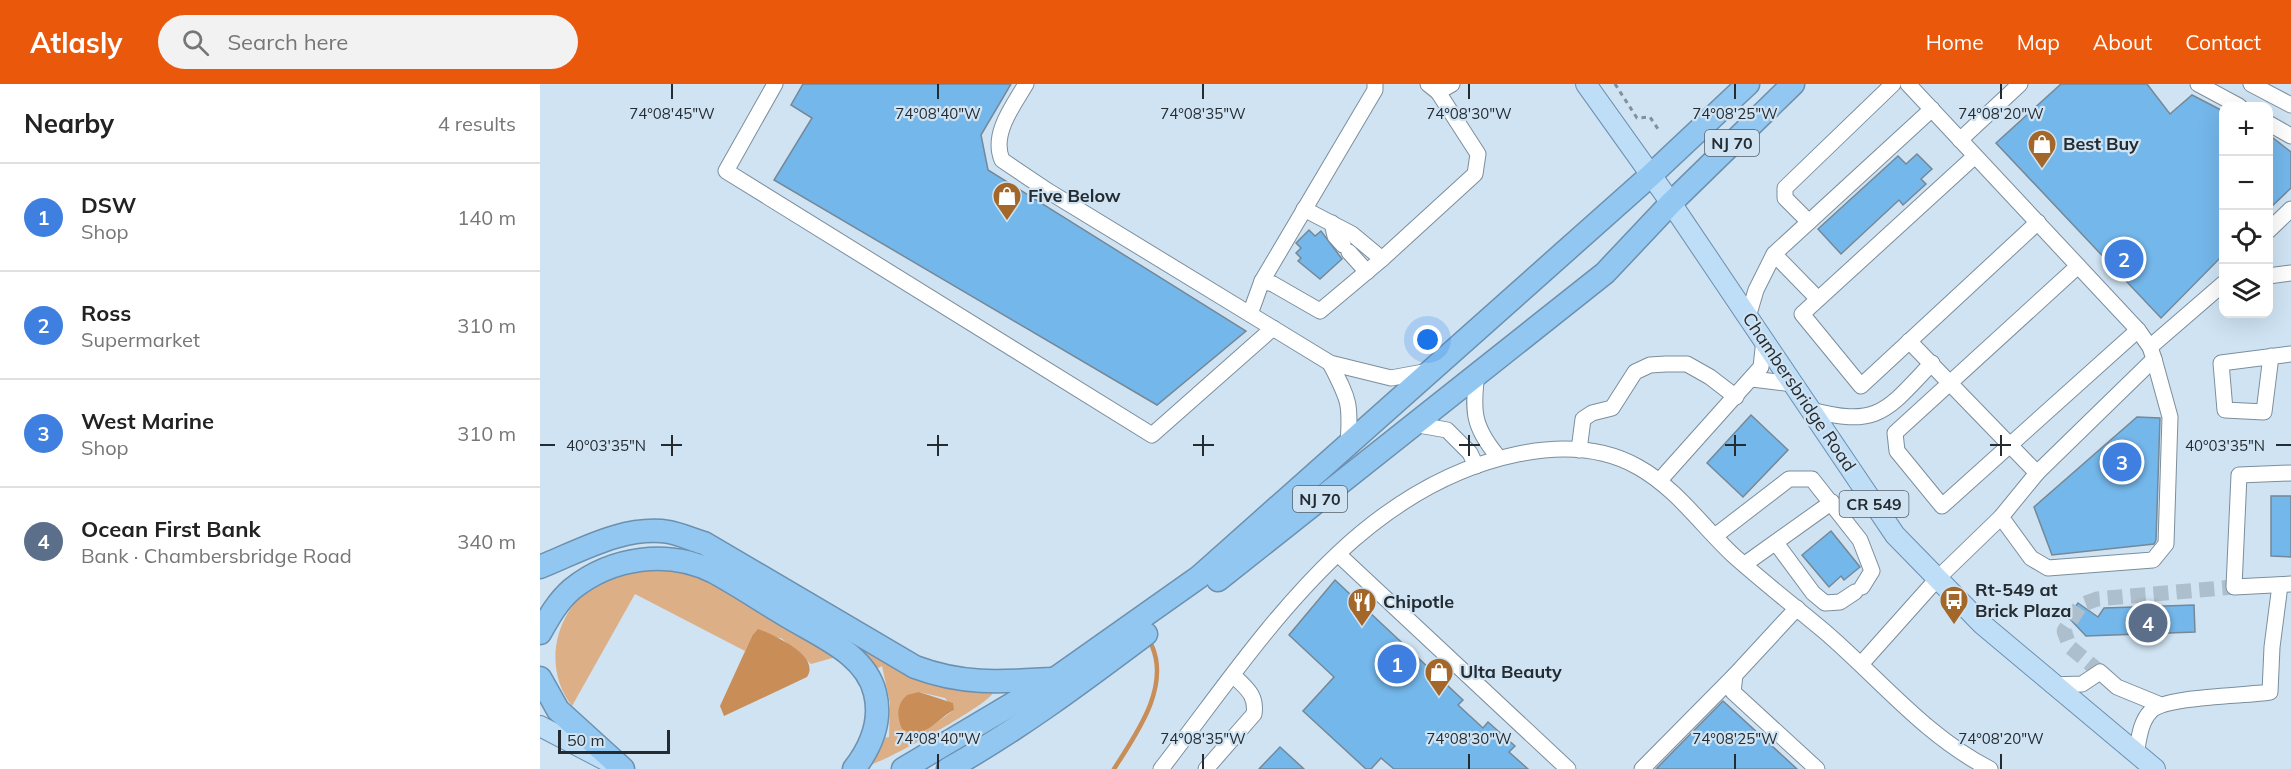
<!DOCTYPE html>
<html lang="en">
<head>
<meta charset="utf-8">
<style>
	:root { --surface:#fff; --page:#f2f2f2; --text:#222; --muted:#767676; --line:#e0e0e0; --accent:#ea580c }
	body { margin:0; font-family:Mulish,sans-serif; background:var(--page); color:var(--text) }
	.controls { position:absolute; right:18px; top:18px; display:grid; overflow:hidden; border-radius:12px; box-shadow:0 6px 24px #0002 }
	.controls button { width:54px; height:54px; display:grid; place-items:center; padding:0; border:0; border-bottom:2px solid var(--line); background:var(--surface); color:var(--text); font:30px sans-serif }
	.scale { position:absolute; left:18px; bottom:15px; width:112px; box-sizing:border-box; padding-left:6px; border:3px solid #242b31; border-top:0; font-size:16px; line-height:21px; white-space:nowrap; color:#242b31; -webkit-text-stroke:4px #cfe3f3; paint-order:stroke }
	.you { position:absolute; left:888px; top:256px; width:21px; height:21px; margin:-15px; border:4px solid #fff; border-radius:50%; background:#1a73e8; box-shadow:0 0 0 9px #1a73e833 }
	.badge { display:grid; place-items:center; width:39px; height:39px; border-radius:50%; background:var(--accent); color:#fff; font-size:20px; font-weight:700 }
	.pin { position:absolute; translate:-50% -50%; border:3px solid #fff; box-shadow:0 2px 6px #0006 }
	.list { margin:0; padding:0; list-style:none }
	h2 { display:flex; justify-content:space-between; align-items:center; height:78px; margin:0; padding:0 24px; font-size:26px }
	h2 small { font-size:20px; font-weight:400; color:var(--muted) }
	.list li { display:grid; grid-template-columns:39px 1fr auto; gap:18px; align-items:center; box-sizing:border-box; height:108px; padding:0 24px; border-top:2px solid var(--line) }
	.list b { display:block; font-size:22px; white-space:nowrap }
	.list p { margin:0; font-size:20px; white-space:nowrap; color:var(--muted) }
	.list em { font-size:20px; font-style:normal; color:var(--muted) }
	.icon { flex:none; width:33px; height:33px; fill:none; stroke:currentColor; stroke-width:2; stroke-linecap:round; stroke-linejoin:round }
	.map { position:relative; flex:none; width:1751px; height:685px; overflow:hidden }
	header { display:flex; align-items:center; gap:36px; box-sizing:border-box; height:84px; padding:0 30px; background:var(--accent); color:#fff }
	header strong { font-size:28px }
	nav { display:flex; gap:33px; margin-inline-start:auto; font-size:21px }
	.search { width:420px; height:54px; background:var(--page); display:flex; align-items:center; gap:15px; box-sizing:border-box; padding:0 21px; border-radius:33px; color:var(--muted); font-size:22px }
	main { display:flex }
	aside { flex:1; background:var(--surface) }
	.map>svg:first-child { display:block }
</style>
</head>
<body>
<header>
<strong>Atlasly</strong>
<div class="search"><svg class="icon" aria-label="search" viewBox="0 0 24 24"><circle cx="10" cy="10" r="6"/><path d="M15 15l6 6"/></svg>Search here</div>
<nav><a>Home</a><a>Map</a><a>About</a><a>Contact</a></nav>
</header>
<main>
<aside>
<h2>Nearby<small>4 results</small></h2>
<ul class="list">
<li><span class="badge" style="background:#3f7fe0">1</span><div><b>DSW</b><p>Shop</p></div><em>140 m</em></li>
<li><span class="badge" style="background:#3f7fe0">2</span><div><b>Ross</b><p>Supermarket</p></div><em>310 m</em></li>
<li><span class="badge" style="background:#3f7fe0">3</span><div><b>West Marine</b><p>Shop</p></div><em>310 m</em></li>
<li><span class="badge" style="background:#5c6f8a">4</span><div><b>Ocean First Bank</b><p>Bank · Chambersbridge Road</p></div><em>340 m</em></li>
</ul>
</aside>
<div class="map">
<svg width="1751" height="685" viewBox="0 0 1751 685">
	<rect width="100%" height="100%" fill="#cfe3f3"/>
	<g fill="#dcaf87" fill-rule="evenodd">
		<path d="M 124,484 L 167,495 L 296,573 L 271,580 L 241,554 L 212,552 L 205,567 L 95,510 L 32,622 C 0,582 16,517 66,496 C 85,488 103,486 124,484 Z"/>
		<path d="M 215,498 L 425,606 L 453,609 C 446,622 348,676 330,681 L 342,654 L 349,653 L 350,619 L 342,582 L 333,587 ZM 379,608 L 405,614 L 414,626 L 385,647 Z"/>
	</g>
	<g fill="#c98e57">
		<path d="M 218,545 C 234,551 281,572 267,593 L 184,632 L 180,622 L 212,552 Z"/>
		<path d="M 379,608 L 413,619 L 414,626 C 396,635 385,658 362,645 C 357,632 356,621 367,611 Z"/>
	</g>
	<g fill="none" stroke-linecap="round" stroke-linejoin="round">
		<path stroke="#c98e57" stroke-width="4.5" d="M 574,685 C 596,650 630,604 612,562"/>
	</g>
	<g fill="#74b7eb" stroke="#758897" stroke-width="1.5">
		<polygon points="263,0 471,0 441,51 448,86 706,247 617,321 234,96 272,34 251,21"/>
		<polygon points="1521,0 1607,0 1630,30 1652,11 1683,27 1683,171 1621,234 1456,59"/>
		<polygon points="1728,50 1751,68 1751,104 1728,126"/>
		<polygon points="1377,70 1392,85 1381,95 1386,100 1363,121 1359,116 1301,170 1278,145 1358,72 1366,80"/>
		<polygon points="769,146 775,152 781,147 802,175 780,195 758,177 761,174 756,169 761,164 756,159"/>
		<polygon points="1211,331 1248,366 1203,413 1167,379"/>
		<polygon points="1597,333 1620,334 1616,456 1614,460 1512,471 1494,423"/>
		<polygon points="1731,412 1751,412 1751,473 1731,472"/>
		<polygon points="1291,447 1320,483 1304,496 1301,492 1289,503 1262,471"/>
		<polygon points="795,496 923,616 918,621 943,644 948,638 975,662 969,668 988,685 854,685 841,674 831,685 826,685 763,627 794,593 749,551"/>
		<polygon points="1538,519 1558,533 1564,524 1654,521 1655,548 1546,552 1528,533"/>
		<polygon points="1183,617 1257,685 1116,685"/>
		<polygon points="740,663 764,685 719,685"/>
	</g>
	<g fill="none" stroke-linecap="round" stroke-linejoin="round">
		<polyline stroke="#adbecc" stroke-width="15" stroke-dasharray="15 8" stroke-linecap="butt" points="1560,588 1530,563 1524,547 1541,521 1557,515 1694,503"/>
		<g stroke="#7b8e9d" stroke-width="17">
			<g id="minor">
				<polyline points="235,0 186,87 612,351 733,244"/>
				<path d="M 486,0 C 473,22 451,50 462,76 L 508,107 L 790,279 L 851,294 L 889,287"/>
				<polyline points="888,0 898,8 912,0"/>
				<polyline points="1658,0 1699,22"/>
				<polyline points="1711,0 1751,21"/>
				<polyline points="1728,39 1751,52"/>
				<polyline points="1420,56 1480,0"/>
				<polyline points="1435,72 1262,230 1321,302 1498,138"/>
				<polyline points="1269,138 1245,114 1245,104 1353,0"/>
				<polyline points="792,139 795,152 803,161"/>
				<polyline points="1728,147 1751,125"/>
				<polyline points="809,168 827,188"/>
				<polyline points="842,175 935,90 938,70 898,8"/>
				<polyline points="1538,182 1355,349 1357,367 1402,422 1598,246"/>
				<polyline points="1728,192 1751,189"/>
				<polyline points="722,197 733,200 780,227 842,175 812,150 764,125"/>
				<polyline points="1278,215 1234,170 1392,25"/>
				<polyline points="710,230 722,197 835,6 835,0"/>
				<polyline points="1208,233 1216,206 1234,170"/>
				<polyline points="1369,257 1497,389"/>
				<polyline points="1610,263 1684,199"/>
				<polyline points="1731,272 1724,328 1685,326 1681,279 1751,270"/>
				<path d="M 790,279 C 809,316 811,318 808,361"/>
				<path d="M 937,289 C 932,328 933,343 959,374"/>
				<polyline points="1212,295 1254,300"/>
				<path d="M 1271,326 C 1339,344 1347,326 1392,279"/>
				<polyline points="873,340 907,346 930,369 936,382"/>
				<polyline points="1039,366 1043,335 1052,329 1072,324 1095,288 1110,281 1126,280 1147,280 1170,293 1196,313"/>
				<polyline points="1751,389 1699,391 1694,503 1751,500"/>
				<polyline points="1120,396 1221,283 1224,256"/>
				<polyline points="1461,433 1491,474 1508,484 1613,476 1626,460 1630,333 1614,275"/>
				<polyline points="1175,452 1249,395 1272,395 1320,456 1332,487 1322,503"/>
				<polyline points="1236,459 1273,509 1285,519 1300,518 1315,508"/>
				<polyline points="799,471 1028,685"/>
				<polyline points="1205,480 1292,418"/>
				<polyline points="1257,524 1195,591 1193,608 1277,685"/>
				<polyline points="1322,579 1397,495 1461,433 1497,389 1614,275 1610,263 1598,246 1368,0"/>
				<polyline points="1511,601 1542,600 1560,588 1577,603 1621,621"/>
				<path d="M 1596,670 C 1599,655 1600,638 1611,627 C 1625,612 1706,612 1730,608 L 1732,563 L 1740,501"/>
				<path d="M 621,685 C 717,562 812,404 978,370 C 1018,362 1061,362 1098,383 C 1136,404 1162,442 1193,471 C 1222,497 1254,522 1284,547 C 1339,594 1385,652 1450,685"/>
				<path d="M 666,685 L 714,630 C 717,611 706,604 694,592"/>
				<polyline points="1102,685 1195,591"/>
			</g>
		</g>
		<g stroke="#6c90ae" stroke-width="22">
			<g id="major">
				<polyline points="1046,0 1131,119 1355,451 1442,540 1615,685"/>
				<polyline points="0,642 67,677"/>
			</g>
		</g>
		<g stroke="#6c90ae" stroke-width="25">
			<g id="highway">
				<path d="M 0,483 C 40,467 84,441 129,448 C 140,450 153,456 164,459 L 375,583 C 423,601 461,598 511,595"/>
				<polyline points="678,496 1065,189 1131,119 1253,0"/>
				<path d="M 0,549 C 9,533 18,517 32,505 C 72,473 128,465 174,488 C 200,502 226,520 252,535 C 282,553 326,571 335,609 C 342,637 331,663 314,685"/>
				<polyline points="0,594 18,626 83,685"/>
				<polyline points="363,685 516,594 659,493 1111,91 1208,0"/>
				<path d="M 408,685 C 478,646 542,598 606,550"/>
			</g>
		</g>
		<polyline stroke="#82909c" stroke-width="3" stroke-dasharray="4.5 4.5" stroke-linecap="butt" points="1075,0 1097,34 1110,33 1118,45"/>
		<use href="#minor" stroke="#fff" stroke-width="15"/>
		<use href="#major" stroke="#beddf7" stroke-width="20"/>
		<use href="#highway" stroke="#92c7f1" stroke-width="22"/>
	</g>
	<path fill="none" stroke="#242b31" stroke-width="2" d="M 132,0 L 132,15M 398,0 L 398,15M 663,0 L 663,15M 929,0 L 929,15M 1195,0 L 1195,15M 1461,0 L 1461,15M 132,351 L 132,372M 398,351 L 398,372M 663,351 L 663,372M 929,351 L 929,372M 1195,351 L 1195,372M 1461,351 L 1461,372M 0,361 L 15,361M 121,361 L 142,361M 387,361 L 408,361M 653,361 L 674,361M 919,361 L 940,361M 1185,361 L 1206,361M 1450,361 L 1471,361M 1736,361 L 1751,361M 398,670 L 398,685M 663,670 L 663,685M 929,670 L 929,685M 1195,670 L 1195,685M 1461,670 L 1461,685"/>
	<defs>
		<g id="shop-pin" transform="scale(1.5)"><path d="M0 17L-7.5 6A9.5 9.5 0 1 1 7.5 6Z" fill="#a36729" stroke="#cfe3f3"/><path d="M-5-2.5h2.3a2.7 3.5 0 0 1 5.4 0H5L5.5 6h-11ZM-1.5-2.5h3a1.5 2.3 0 0 0-3 0Z" fill="#fff"/></g>
		<g id="bus-pin" transform="scale(1.5)"><path d="M0 17L-7.5 6A9.5 9.5 0 1 1 7.5 6Z" fill="#a36729" stroke="#cfe3f3"/><path d="M-5-6H5V4H4V6H2V4H-2V6H-4V4H-5ZM-3.5-4V0h7V-4ZM-3.5 1.2v1.5H-2V1.2ZM2 1.2v1.5H3.5V1.2Z" fill="#fff"/></g>
		<g id="restaurant-pin" transform="scale(1.5)"><path d="M0 17L-7.5 6A9.5 9.5 0 1 1 7.5 6Z" fill="#a36729" stroke="#cfe3f3"/><path d="M-5-6h1v4h1v-4h1v4h1v-4h1v5L-1.5 .5V6h-2V.5L-5-1ZM5-6V6H3V1.5H1.5Q1.5-4 5-6Z" fill="#fff"/></g>
	</defs>
	<g fill-rule="evenodd">
		<use href="#shop-pin" x="1502" y="60"/>
		<use href="#shop-pin" x="467" y="112"/>
		<use href="#bus-pin" x="1414" y="516"/>
		<use href="#restaurant-pin" x="822" y="518"/>
		<use href="#shop-pin" x="899" y="588"/>
	</g>
	<g text-anchor="middle" stroke-width="4.5" stroke-linejoin="round" paint-order="stroke">
		<g fill="#cfe3f3" stroke="#57626b" stroke-width="1.5">
			<rect x="1165" y="46" width="54" height="26" rx="4.5"/>
			<rect x="753" y="402" width="54" height="26" rx="4.5"/>
			<rect x="1299.5" y="407" width="69" height="26" rx="4.5"/>
		</g>
		<g font-size="16" font-weight="bold" fill="#242b31">
			<text x="1192" y="65">NJ 70</text>
			<text x="780" y="421">NJ 70</text>
			<text x="1334" y="426">CR 549</text>
		</g>
		<g font-size="18" font-weight="bold" fill="#242b31" stroke="#cfe3f3" text-anchor="start">
			<text x="1523" y="66">Best Buy</text>
			<text x="488" y="118">Five Below</text>
			<text x="1435" y="512">Rt-549 at<tspan x="1435" dy="21">Brick Plaza</tspan></text>
			<text x="843" y="524">Chipotle</text>
			<text x="920" y="594">Ulta Beauty</text>
		</g>
		<g font-size="18" fill="#242b31" stroke="#cfe3f3">
			<text transform="translate(1259 308) rotate(56)" y="6">Chambersbridge Road</text>
		</g>
	</g>
	<g font-size="15" text-anchor="middle" fill="#242b31" stroke="#cfe3f3" stroke-width="4.5" stroke-linejoin="round" paint-order="stroke">
		<text x="132" y="35">74°08'45"W</text>
		<text x="398" y="35">74°08'40"W</text>
		<text x="663" y="35">74°08'35"W</text>
		<text x="929" y="35">74°08'30"W</text>
		<text x="1195" y="35">74°08'25"W</text>
		<text x="1461" y="35">74°08'20"W</text>
		<text x="66" y="367">40°03'35"N</text>
		<text x="1685" y="367">40°03'35"N</text>
		<text x="398" y="660">74°08'40"W</text>
		<text x="663" y="660">74°08'35"W</text>
		<text x="929" y="660">74°08'30"W</text>
		<text x="1195" y="660">74°08'25"W</text>
		<text x="1461" y="660">74°08'20"W</text>
	</g>
</svg>
<div class="controls">
<button>+</button>
<button>−</button>
<button><svg class="icon" aria-label="locate" viewBox="0 0 24 24"><circle cx="12" cy="12" r="6"/><path d="M12 2v4M12 18v4M2 12h4M18 12h4"/></svg></button>
<button><svg class="icon" aria-label="layers" viewBox="0 0 24 24"><path d="M12 4l9 5-9 5-9-5zM3 14l9 5 9-5"/></svg></button>
</div>
<div class="scale">50 m</div>
<div class="you"></div>
<div class="pin badge" style="left:857px;top:580px;background:#3f7fe0">1</div>
<div class="pin badge" style="left:1584px;top:175px;background:#3f7fe0">2</div>
<div class="pin badge" style="left:1582px;top:378px;background:#3f7fe0">3</div>
<div class="pin badge" style="left:1608px;top:539px;background:#5c6f8a">4</div>
</div>
</main>
</body>
</html>
